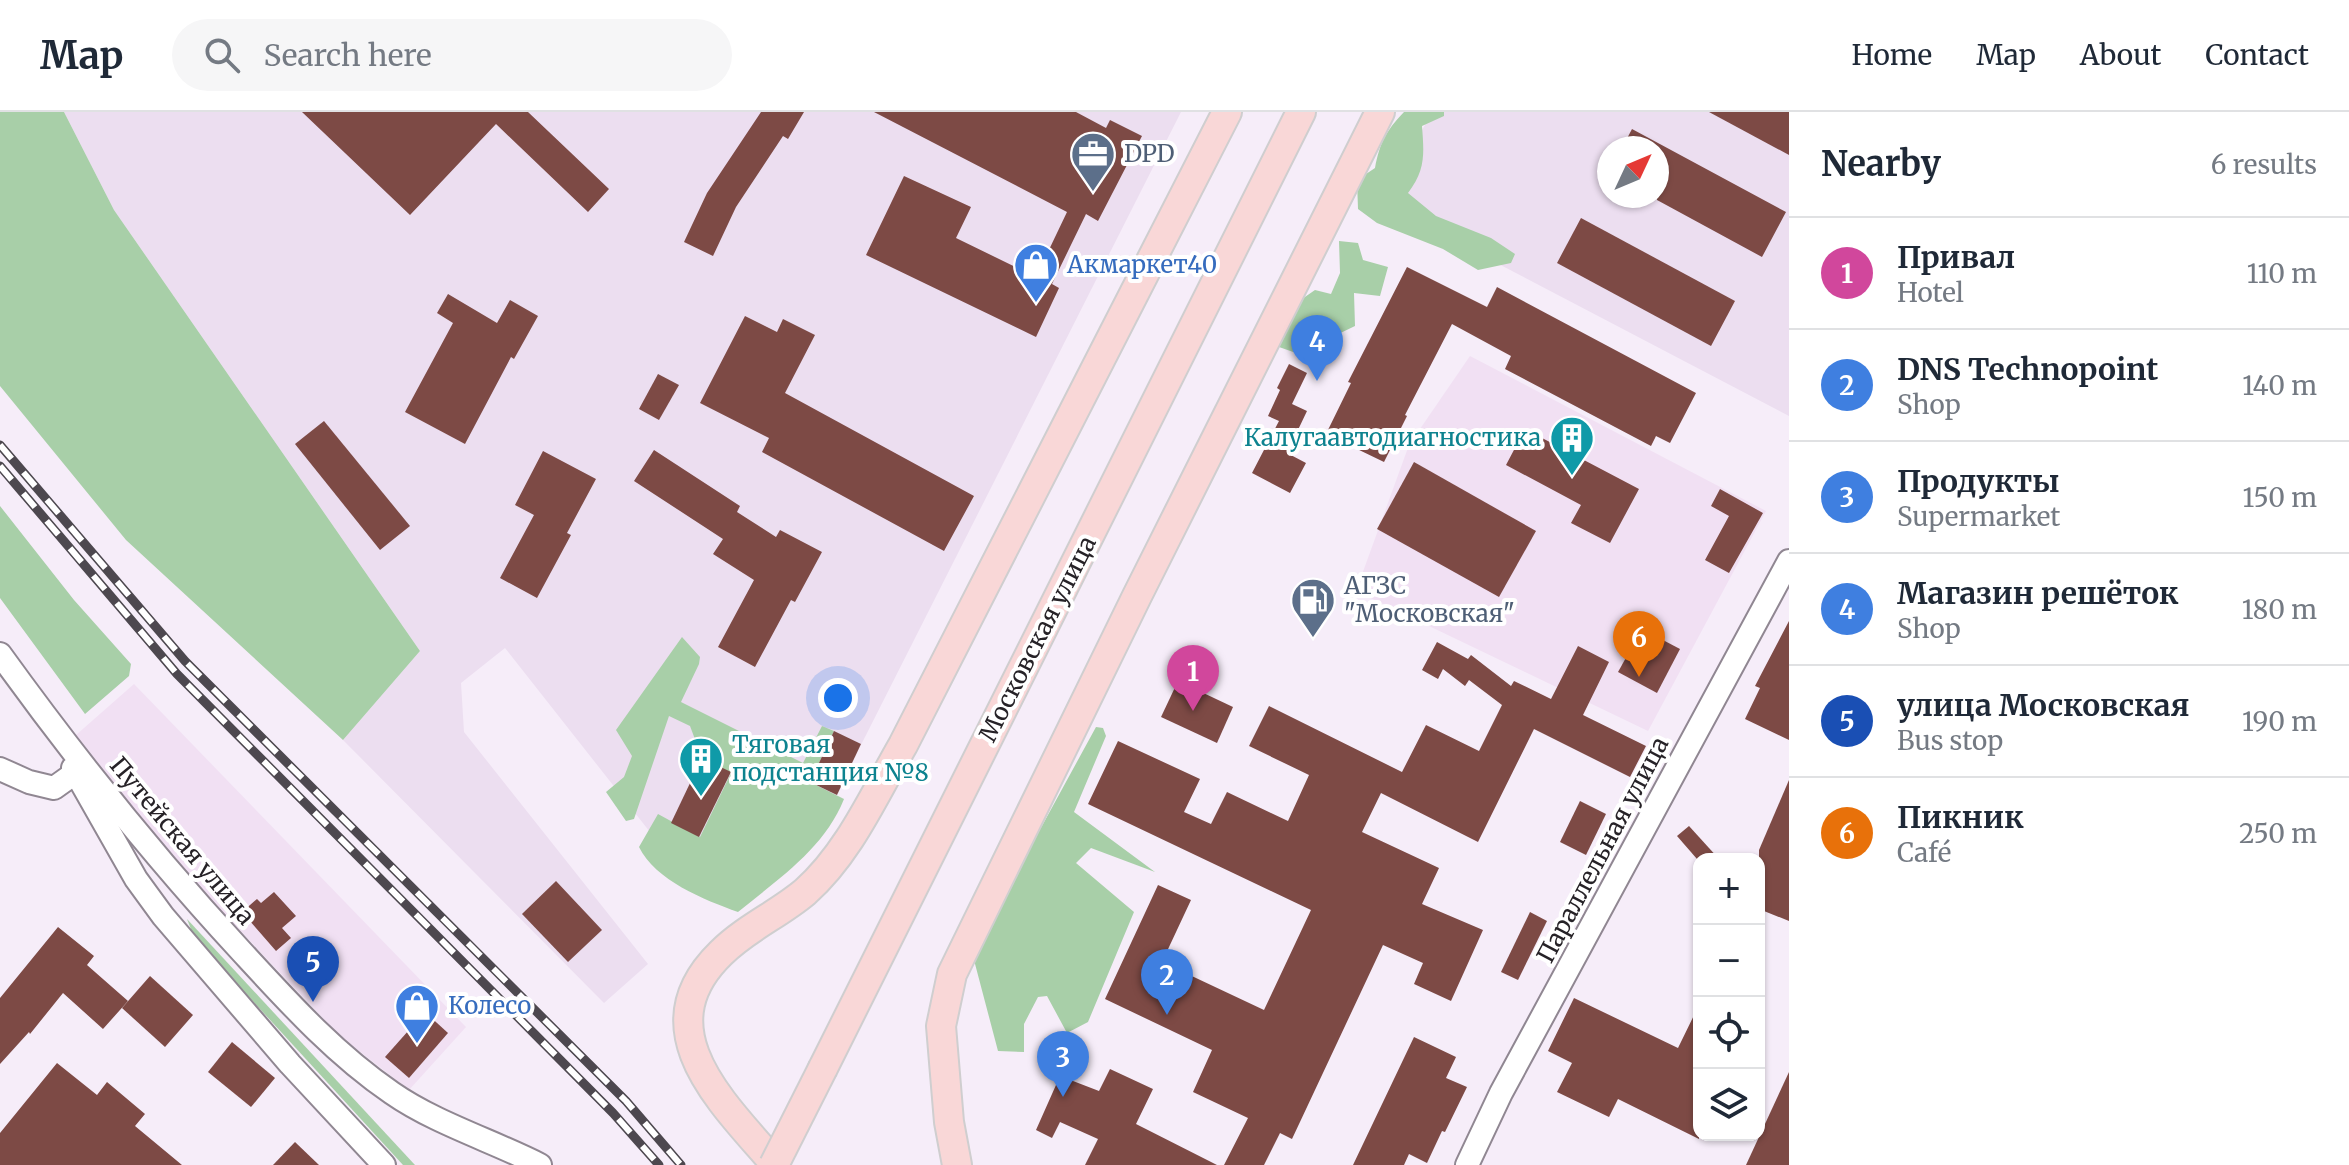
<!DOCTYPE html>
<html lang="en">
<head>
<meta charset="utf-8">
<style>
	:root { --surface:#fff; --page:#f6f6f7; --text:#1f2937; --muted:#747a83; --line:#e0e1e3; --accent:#db2777 }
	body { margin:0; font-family:Merriweather,serif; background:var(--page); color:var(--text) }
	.controls { position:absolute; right:24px; bottom:24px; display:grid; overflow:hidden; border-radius:16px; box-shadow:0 2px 6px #0004 }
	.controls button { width:72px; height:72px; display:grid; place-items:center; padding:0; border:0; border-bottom:2px solid var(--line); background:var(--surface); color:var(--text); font:40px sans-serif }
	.compass { position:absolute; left:1597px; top:24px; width:72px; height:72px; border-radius:50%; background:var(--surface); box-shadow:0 2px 6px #0004; rotate:46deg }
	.you { position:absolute; left:838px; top:586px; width:28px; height:28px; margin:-20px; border:6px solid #fff; border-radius:50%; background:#1a73e8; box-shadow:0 0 0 12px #1a73e833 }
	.badge { display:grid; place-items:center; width:52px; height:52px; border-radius:50%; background:var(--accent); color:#fff; font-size:26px; font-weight:700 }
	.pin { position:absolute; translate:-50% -66px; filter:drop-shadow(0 2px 4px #0008) }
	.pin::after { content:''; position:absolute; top:42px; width:28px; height:24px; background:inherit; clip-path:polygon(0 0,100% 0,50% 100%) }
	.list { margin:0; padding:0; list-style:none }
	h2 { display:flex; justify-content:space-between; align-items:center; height:104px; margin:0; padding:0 32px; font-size:34px }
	h2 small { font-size:26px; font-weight:400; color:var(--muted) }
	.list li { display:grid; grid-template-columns:52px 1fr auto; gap:24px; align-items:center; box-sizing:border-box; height:112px; padding:0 32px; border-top:2px solid var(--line) }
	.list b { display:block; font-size:30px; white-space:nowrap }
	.list p { margin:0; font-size:26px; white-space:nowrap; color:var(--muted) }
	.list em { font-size:26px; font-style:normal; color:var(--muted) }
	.icon { flex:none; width:44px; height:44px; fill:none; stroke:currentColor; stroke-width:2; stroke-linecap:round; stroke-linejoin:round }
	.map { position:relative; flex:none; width:1789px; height:1053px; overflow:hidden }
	header { display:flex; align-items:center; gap:48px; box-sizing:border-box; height:112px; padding:0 40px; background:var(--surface); border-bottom:2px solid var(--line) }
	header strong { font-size:38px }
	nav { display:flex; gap:44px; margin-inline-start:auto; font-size:28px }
	.search { width:560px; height:72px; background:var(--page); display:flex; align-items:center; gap:20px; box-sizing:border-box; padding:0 28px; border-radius:44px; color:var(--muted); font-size:30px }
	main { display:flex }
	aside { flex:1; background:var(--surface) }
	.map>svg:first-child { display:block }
</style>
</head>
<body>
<header>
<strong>Map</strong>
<div class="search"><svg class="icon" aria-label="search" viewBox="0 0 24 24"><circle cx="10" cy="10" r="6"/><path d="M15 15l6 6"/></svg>Search here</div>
<nav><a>Home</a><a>Map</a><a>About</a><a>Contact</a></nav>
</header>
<main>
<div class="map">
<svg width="1789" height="1053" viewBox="0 0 1789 1053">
	<rect width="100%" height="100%" fill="#f6edf9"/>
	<g fill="#f1e0f3">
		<polygon points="1470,244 1766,399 1648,619 1356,479 1409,333"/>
		<polygon points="134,572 466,915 409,978 341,925 206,783 159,728 76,623"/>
	</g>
	<g fill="#ecdef0" fill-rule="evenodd">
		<polygon points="64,0 1181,0 819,716 661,734 505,536 461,571 464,620 648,852 604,891 343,628 420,539 114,98"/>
		<path d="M 1432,0 L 1789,0 L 1789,304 L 1382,91 ZM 1609,36 L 1657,36 L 1657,84 L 1609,84 Z"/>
	</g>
	<g fill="#a8cfa8">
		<polygon points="0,0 64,0 114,98 420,539 343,628 126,428 0,274"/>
		<path d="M 1404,0 L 1444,0 L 1444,4 L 1422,14 C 1424,41 1426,58 1408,81 L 1436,104 L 1491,126 L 1515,142 L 1511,151 L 1478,158 L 1443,137 L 1377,111 L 1358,97 L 1357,68 L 1375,56 C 1380,30 1386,19 1404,0 Z"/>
		<polygon points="1339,129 1358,131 1363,148 1388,155 1380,184 1354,181 1355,214 1330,226 1310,223 1296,241 1279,235 1289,196 1315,178 1331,182 1340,161"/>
		<polygon points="0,394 74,488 131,552 129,564 85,602 0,486"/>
		<path d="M 682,525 L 700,545 L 699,552 L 681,590 L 803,651 L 822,614 L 834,619 L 810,670 L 844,687 C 824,737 778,767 738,800 C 704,788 655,768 639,735 L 658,702 L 700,725 L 731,661 L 702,646 L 690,614 L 669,604 L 634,707 L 626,709 L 606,680 L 624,665 L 632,644 L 616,618 Z"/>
		<polygon points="1096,615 1103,616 1106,624 1074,700 1155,760 1091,736 1076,751 1134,800 1088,910 1067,921 1047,884 1038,885 1024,912 1024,940 998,939 974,848 1037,723"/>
		<polygon points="187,807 415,1053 403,1053 194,825"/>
	</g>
	<g fill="#7d4a45">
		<polygon points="302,0 528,0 609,77 588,100 496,12 410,103"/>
		<polygon points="761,0 804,0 788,27 783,24 736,95 713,144 684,130 707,81"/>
		<polygon points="874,0 1076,0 1106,16 1110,8 1142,24 1098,109 1086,102 1052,172 1059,176 1036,225 866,143 904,64 971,95 956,126 1036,165 1067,100"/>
		<polygon points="1709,0 1789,0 1789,43"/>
		<polygon points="1632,17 1786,100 1762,145 1657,88 1657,36 1622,36"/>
		<polygon points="1581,106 1735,189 1711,234 1557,151"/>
		<polygon points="1407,155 1487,195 1497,175 1696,281 1670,331 1656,324 1651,334 1505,257 1511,244 1452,212 1405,303 1407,304 1384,350 1326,322 1351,271 1348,270"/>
		<polygon points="448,182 497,211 510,188 538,204 514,247 511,245 465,332 405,300 453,211 437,201"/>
		<polygon points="745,204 777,220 783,207 815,223 785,281 974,384 944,439 762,340 769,326 700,291"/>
		<polygon points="1289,252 1307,261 1292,292 1307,299 1287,341 1306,351 1290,381 1252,361 1279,309 1268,304 1280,278 1277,276"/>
		<polygon points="658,262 679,273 659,308 639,297"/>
		<polygon points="324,309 410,414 380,438 295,332"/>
		<polygon points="1525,317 1639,377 1610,431 1571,411 1581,393 1506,353"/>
		<polygon points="654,338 740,394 737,400 776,425 780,418 822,440 795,490 791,488 755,555 718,535 754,468 713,442 723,427 634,369"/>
		<polygon points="543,339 596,367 567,421 571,423 537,486 500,466 534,403 515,393"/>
		<polygon points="1414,350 1536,419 1499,485 1377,417"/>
		<polygon points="1720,377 1763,401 1729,461 1705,448 1729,404 1711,394"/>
		<polygon points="1789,509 1789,628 1745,607 1760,576 1755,574"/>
		<polygon points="1642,517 1680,537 1657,581 1618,560"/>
		<polygon points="1437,530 1468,547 1471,543 1511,574 1514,569 1551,587 1578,534 1609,550 1583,603 1646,634 1630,665 1534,617 1478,730 1381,681 1362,720 1439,756 1422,792 1483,818 1451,889 1414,872 1423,851 1383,833 1292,1027 1280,1021 1264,1053 1224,1053 1248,1006 1193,980 1212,938 1105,887 1158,773 1191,788 1162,850 1264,898 1311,798 1088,692 1118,629 1200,667 1184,700 1211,712 1227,680 1288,709 1309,663 1249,634 1269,594 1402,660 1426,613 1479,639 1502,593 1469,568 1465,574 1443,557 1438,567 1422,558"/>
		<polygon points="1178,569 1233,595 1217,631 1161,605"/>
		<polygon points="834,619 861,632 837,683 810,670"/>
		<polygon points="702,646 731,660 699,725 671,711"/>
		<polygon points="1789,668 1789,809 1759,797 1759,738"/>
		<polygon points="1580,689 1606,702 1586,743 1560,730"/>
		<polygon points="1689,714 1719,747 1697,747 1677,724"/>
		<polygon points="556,769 602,818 568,850 522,802"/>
		<polygon points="274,780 296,804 282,816 291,826 276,839 242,800 257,787 261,791"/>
		<polygon points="1530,800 1547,809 1518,868 1501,860"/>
		<polygon points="58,815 94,844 87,853 128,889 103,917 63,881 30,922 29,920 0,952 0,886"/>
		<polygon points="150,864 193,903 165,935 122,896"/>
		<polygon points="1574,886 1678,936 1699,893 1699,1027 1618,987 1609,1005 1557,980 1572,951 1548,939"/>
		<polygon points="425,900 448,921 409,966 385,945"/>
		<polygon points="1414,925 1456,945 1446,966 1467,975 1445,1020 1442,1019 1427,1051 1409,1042 1404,1053 1353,1053"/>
		<polygon points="232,930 275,966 251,995 208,960"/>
		<polygon points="57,951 97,983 107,970 145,1002 135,1014 182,1053 0,1053 0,1021"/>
		<polygon points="1110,957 1153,977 1136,1012 1217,1053 1085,1053 1098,1027 1060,1010 1052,1026 1036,1018 1060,964 1099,979"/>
		<polygon points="1789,960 1789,1053 1746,1053"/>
		<polygon points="295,1030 319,1053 273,1053"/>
	</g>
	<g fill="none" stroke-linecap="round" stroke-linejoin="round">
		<g stroke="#908792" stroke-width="26">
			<g id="minor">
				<path d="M 0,542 C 75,646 155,746 242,840 C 289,891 335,942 392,981 C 435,1011 493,1029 540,1053"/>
				<polyline points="73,656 136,767 163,804 290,952 384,1053"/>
				<polyline points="0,657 29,670 54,676 75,661"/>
				<polyline points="1467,1053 1501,981 1789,449"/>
			</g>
		</g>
		<g stroke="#cfcecf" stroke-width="32">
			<g id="major">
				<polyline points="823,956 1301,0"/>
				<path d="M 776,1053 C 724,992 642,918 721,841 C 746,816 779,802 805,780 C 849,741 874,683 903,633 L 1227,0"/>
				<polyline points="957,1053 949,1010 941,914 952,862 1137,484 1380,0"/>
			</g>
		</g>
		<use href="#minor" stroke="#fff" stroke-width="22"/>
		<use href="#major" stroke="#f9d7d7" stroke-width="28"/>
		<g stroke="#4d484f" stroke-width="9">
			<g id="rail">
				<polyline points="0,333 185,549 626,989 681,1053"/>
				<polyline points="0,354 177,562 613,1001 659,1053"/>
			</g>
		</g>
		<use href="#rail" stroke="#fff" stroke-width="6" stroke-dasharray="18" stroke-linecap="butt"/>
		<g stroke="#cfcecf" stroke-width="32" stroke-linecap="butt">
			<polyline id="major-bridge" points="774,1053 823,956"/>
		</g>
		<use href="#major-bridge" stroke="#f9d7d7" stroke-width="28"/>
	</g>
	<defs>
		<g id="office-pin" transform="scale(2.3)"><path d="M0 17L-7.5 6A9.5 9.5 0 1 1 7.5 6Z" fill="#5c6f8a" stroke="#fff"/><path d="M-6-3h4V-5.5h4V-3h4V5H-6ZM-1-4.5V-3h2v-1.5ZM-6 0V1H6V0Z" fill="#fff"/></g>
		<g id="shop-pin" transform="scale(2.3)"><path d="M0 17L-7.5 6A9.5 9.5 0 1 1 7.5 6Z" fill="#3f7fe0" stroke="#fff"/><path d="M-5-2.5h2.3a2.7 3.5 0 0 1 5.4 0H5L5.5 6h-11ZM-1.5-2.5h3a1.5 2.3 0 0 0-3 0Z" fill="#fff"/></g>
		<g id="building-pin" transform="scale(2.3)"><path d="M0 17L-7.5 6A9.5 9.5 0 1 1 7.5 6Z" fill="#0f9aa8" stroke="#fff"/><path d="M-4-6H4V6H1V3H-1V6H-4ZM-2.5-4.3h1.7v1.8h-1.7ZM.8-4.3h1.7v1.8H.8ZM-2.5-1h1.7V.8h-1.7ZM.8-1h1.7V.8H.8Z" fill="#fff"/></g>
		<g id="fuel-pin" transform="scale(2.3)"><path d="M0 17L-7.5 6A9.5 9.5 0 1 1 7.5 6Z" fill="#5c6f8a" stroke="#fff"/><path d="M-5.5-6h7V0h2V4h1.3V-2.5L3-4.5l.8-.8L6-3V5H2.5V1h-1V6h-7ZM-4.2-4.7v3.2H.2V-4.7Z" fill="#fff"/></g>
	</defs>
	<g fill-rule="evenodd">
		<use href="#office-pin" x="1093" y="42"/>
		<use href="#shop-pin" x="1036" y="153"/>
		<use href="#building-pin" x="1572" y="326"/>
		<use href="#fuel-pin" x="1313" y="488"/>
		<use href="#building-pin" x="701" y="647"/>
		<use href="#shop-pin" x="417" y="894"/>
	</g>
	<g text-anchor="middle" stroke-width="8" stroke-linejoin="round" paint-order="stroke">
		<g font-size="24" fill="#4e5e75" stroke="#fff" text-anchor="start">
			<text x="1124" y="50">DPD</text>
			<text x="1344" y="482">АГЗС<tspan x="1344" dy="28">"Московская"</tspan></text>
		</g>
		<g font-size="24" fill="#366cbe" stroke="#fff" text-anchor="start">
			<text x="1067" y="161">Акмаркет40</text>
			<text x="448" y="902">Колесо</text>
		</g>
		<g font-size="24" fill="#0d838f" stroke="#fff" text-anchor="end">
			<text x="1541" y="334">Калугаавтодиагностика</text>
			<text x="732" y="641" text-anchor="start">Тяговая<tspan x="732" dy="28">подстанция №8</tspan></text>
		</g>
		<g font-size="24" fill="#262227" stroke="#fff">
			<text transform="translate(1038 527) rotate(-63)" y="8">Московская улица</text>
			<text transform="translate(182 729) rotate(50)" y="8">Путейская улица</text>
			<text transform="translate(1603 738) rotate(-62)" y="8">Параллельная улица</text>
		</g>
	</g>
</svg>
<div class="controls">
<button>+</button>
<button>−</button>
<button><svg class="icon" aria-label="locate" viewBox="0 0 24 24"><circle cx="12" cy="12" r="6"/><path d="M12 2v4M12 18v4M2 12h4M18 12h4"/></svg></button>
<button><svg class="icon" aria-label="layers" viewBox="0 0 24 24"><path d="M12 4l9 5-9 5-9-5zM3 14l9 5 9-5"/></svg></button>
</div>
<svg class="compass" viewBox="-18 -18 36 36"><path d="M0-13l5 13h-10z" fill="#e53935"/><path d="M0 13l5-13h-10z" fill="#747a83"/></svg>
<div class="you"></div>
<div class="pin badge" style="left:1193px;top:599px;background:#d1479c">1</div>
<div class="pin badge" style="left:1167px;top:903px;background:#3f7fe0">2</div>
<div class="pin badge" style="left:1063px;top:985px;background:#3f7fe0">3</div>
<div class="pin badge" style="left:1317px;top:269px;background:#3f7fe0">4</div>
<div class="pin badge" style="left:313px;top:890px;background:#1a4fb4">5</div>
<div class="pin badge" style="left:1639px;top:565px;background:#e8710a">6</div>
</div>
<aside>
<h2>Nearby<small>6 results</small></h2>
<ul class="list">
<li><span class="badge" style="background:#d1479c">1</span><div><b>Привал</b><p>Hotel</p></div><em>110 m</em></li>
<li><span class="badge" style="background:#3f7fe0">2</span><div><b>DNS Technopoint</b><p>Shop</p></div><em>140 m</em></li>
<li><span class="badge" style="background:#3f7fe0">3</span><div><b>Продукты</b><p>Supermarket</p></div><em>150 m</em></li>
<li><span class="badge" style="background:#3f7fe0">4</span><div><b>Магазин решёток</b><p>Shop</p></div><em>180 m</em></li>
<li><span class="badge" style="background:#1a4fb4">5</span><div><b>улица Московская</b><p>Bus stop</p></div><em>190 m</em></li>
<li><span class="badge" style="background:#e8710a">6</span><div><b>Пикник</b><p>Café</p></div><em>250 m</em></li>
</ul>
</aside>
</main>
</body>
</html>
